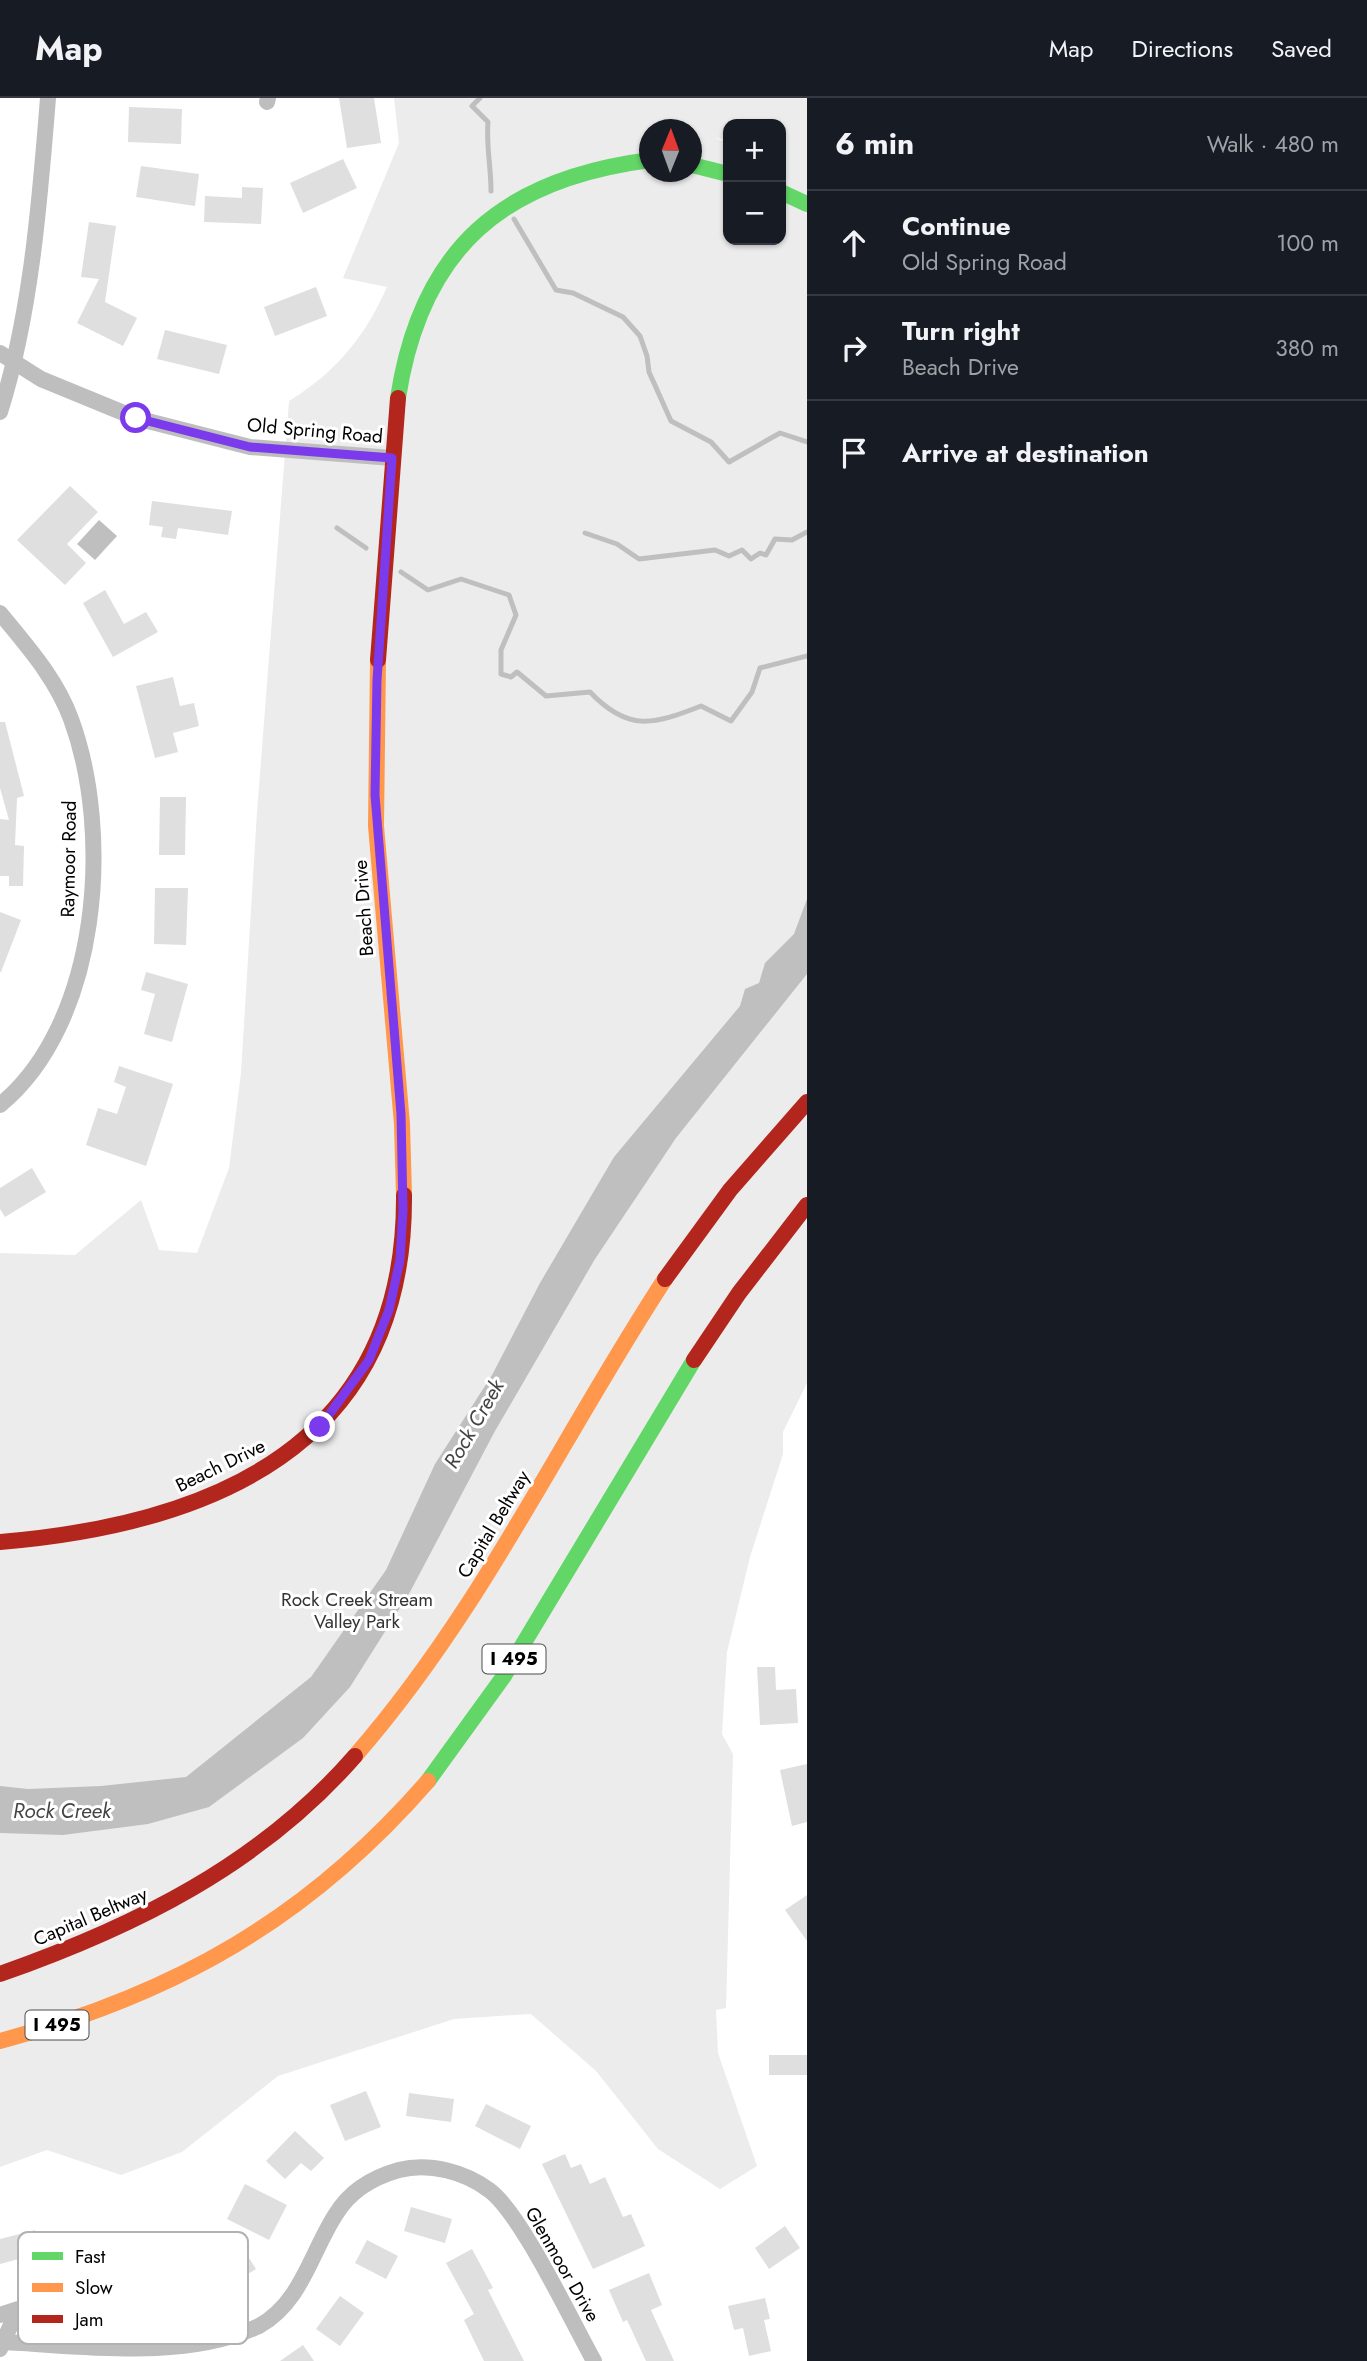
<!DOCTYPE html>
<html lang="en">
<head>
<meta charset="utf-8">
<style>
	:root { --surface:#171b24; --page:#242831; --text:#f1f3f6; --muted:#9ea1a6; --line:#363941 }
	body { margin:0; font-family:Jost,sans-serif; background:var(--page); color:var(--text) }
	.controls { position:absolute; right:21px; top:21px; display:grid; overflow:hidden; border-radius:14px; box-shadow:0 2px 5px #0004 }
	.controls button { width:63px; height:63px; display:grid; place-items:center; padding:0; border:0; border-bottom:2px solid var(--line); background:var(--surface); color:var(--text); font:35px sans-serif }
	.compass { position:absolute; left:639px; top:21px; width:63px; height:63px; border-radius:50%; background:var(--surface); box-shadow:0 2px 5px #0004; rotate:1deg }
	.stop { position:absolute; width:21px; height:21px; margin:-16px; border:5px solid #7c3aed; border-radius:50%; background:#fff }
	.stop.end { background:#7c3aed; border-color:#fff; box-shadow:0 2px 7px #0008 }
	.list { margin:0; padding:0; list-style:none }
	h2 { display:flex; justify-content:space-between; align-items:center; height:91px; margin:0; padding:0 28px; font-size:30px }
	h2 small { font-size:23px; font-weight:400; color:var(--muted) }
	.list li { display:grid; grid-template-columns:46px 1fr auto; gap:21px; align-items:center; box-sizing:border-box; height:105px; padding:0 28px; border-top:2px solid var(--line) }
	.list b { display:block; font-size:26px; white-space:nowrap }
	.list p { margin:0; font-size:23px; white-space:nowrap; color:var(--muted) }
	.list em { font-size:23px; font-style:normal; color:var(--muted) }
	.icon { flex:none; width:38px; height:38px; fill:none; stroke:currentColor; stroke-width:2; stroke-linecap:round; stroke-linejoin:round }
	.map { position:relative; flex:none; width:807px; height:2263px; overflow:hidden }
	header { display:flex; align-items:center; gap:42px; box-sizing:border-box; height:98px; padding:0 35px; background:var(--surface); border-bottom:2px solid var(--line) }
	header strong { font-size:33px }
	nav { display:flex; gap:38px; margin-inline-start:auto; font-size:24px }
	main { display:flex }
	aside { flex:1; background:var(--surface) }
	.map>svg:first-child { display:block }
</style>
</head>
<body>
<header>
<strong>Map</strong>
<nav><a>Map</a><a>Directions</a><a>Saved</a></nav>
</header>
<main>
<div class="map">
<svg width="807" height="2263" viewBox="0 0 807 2263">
	<rect width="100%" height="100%" fill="#fff"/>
	<path fill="#ececec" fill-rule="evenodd" d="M 394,0 L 807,0 L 807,1285 L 783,1334 L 783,1356 L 750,1459 L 727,1554 L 722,1636 L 733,1656 L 726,1910 L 716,1912 L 718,1955 L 757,2068 L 720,2091 L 658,2051 L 596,1973 L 531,1916 L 454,1921 L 278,1978 L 182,2054 L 121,2077 L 47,2052 L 0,2069 L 0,1155 L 75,1157 L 141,1102 L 159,1152 L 197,1155 L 229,1070 L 241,975 L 257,714 L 289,303 C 335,275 365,239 387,189 L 343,180 L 399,45 ZM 728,26 L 781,26 L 781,64 L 787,67 L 781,65 L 781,142 L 728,142 L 728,45 L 715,40 L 728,42 ZM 650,32 L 692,32 L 692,74 L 650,74 Z"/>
	<g fill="#bfbfbf">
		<polygon points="99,422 117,438 95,462 77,446"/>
		<polygon points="807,801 807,876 676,1040 595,1161 495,1333 410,1494 350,1589 303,1640 209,1709 148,1726 63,1737 0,1735 0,1688 28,1691 101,1688 186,1679 311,1579 386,1472 435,1366 492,1277 540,1185 614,1059 740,908 745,891 759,885 765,865 794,836"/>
	</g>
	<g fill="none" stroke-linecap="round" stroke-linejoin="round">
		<g stroke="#bfbfbf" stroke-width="5">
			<path d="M 480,0 L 472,8 L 488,24 C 486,48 491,68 491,93"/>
			<polyline points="514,121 556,192 573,195 623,219 640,238 647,258 649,274 671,323 711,344 729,364 780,335 807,344"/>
			<polyline points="337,430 366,450"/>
			<polyline points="585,435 617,446 639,461 715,452 729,458 742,452 751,461 760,455 766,457 775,441 792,442 807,434"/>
			<path d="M 401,474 L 428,492 L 461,481 L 509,497 L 516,517 L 501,552 L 501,576 L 511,579 L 517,574 L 546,598 L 590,594 C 628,634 653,627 701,608 L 731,623 L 752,594 L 760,570 L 807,558"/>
		</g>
	</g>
	<g fill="#dfdfdf">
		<polygon points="339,0 374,0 381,45 347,50"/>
		<polygon points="129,9 182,11 181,46 128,44"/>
		<polygon points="343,61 357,90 303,115 290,85"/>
		<polygon points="141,68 199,76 195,108 136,99"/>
		<polygon points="242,89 263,90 261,126 204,124 205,98 242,100"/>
		<polygon points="89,124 116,128 105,204 137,220 123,248 77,225 99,181 81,179"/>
		<polygon points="316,189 327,218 275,238 264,209"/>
		<polygon points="165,232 227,247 219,276 157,261"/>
		<polygon points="70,388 98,414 67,446 86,465 65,487 17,442"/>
		<polygon points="152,403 232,413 228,437 178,430 176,441 161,439 163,429 149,427"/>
		<polygon points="105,492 124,526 146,514 158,534 113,559 83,505"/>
		<polygon points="173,579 180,608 194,605 199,628 173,635 178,654 155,660 136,588"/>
		<polygon points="0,624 5,624 24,698 17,700 15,747 24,748 23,788 9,788 9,778 0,778 0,721 9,722 0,690"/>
		<polygon points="160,699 186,699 185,757 159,757"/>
		<polygon points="155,790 188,790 186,847 154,846"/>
		<polygon points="0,814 21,822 1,874 0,874"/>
		<polygon points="146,874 188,886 172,944 144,936 155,896 141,892"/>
		<polygon points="119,968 173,986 146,1068 86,1047 98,1010 117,1016 126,989 114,984"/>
		<polygon points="32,1070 46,1094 5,1119 0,1111 0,1090"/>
		<polygon points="757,1569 775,1569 776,1592 796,1591 798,1625 760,1627"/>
		<polygon points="807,1666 807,1724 792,1728 780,1672"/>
		<polygon points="807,1797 807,1843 785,1812"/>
		<rect x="769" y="1957" width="38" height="20"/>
		<polygon points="366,1993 381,2029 345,2043 330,2007"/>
		<polygon points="409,1995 454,2001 451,2024 406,2018"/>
		<polygon points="486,2006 531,2028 520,2051 475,2028"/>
		<polygon points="295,2033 324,2060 311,2073 301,2065 285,2081 266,2063"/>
		<polygon points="565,2056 571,2070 581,2066 590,2086 605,2079 623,2119 631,2116 645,2148 593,2171 542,2066"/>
		<polygon points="245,2086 287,2107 269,2142 227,2121"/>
		<polygon points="411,2109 452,2121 445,2145 404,2133"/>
		<polygon points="785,2128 800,2150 769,2171 755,2150"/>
		<polygon points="35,2132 41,2155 0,2166 0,2141"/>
		<polygon points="367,2142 398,2158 386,2181 355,2165"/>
		<polygon points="240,2146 256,2171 217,2195 202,2169"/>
		<polygon points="472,2151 493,2190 488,2192 524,2263 484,2263 464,2222 474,2216 446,2165"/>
		<polygon points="649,2175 662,2207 651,2212 674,2263 646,2263 627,2222 623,2224 609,2192"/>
		<polygon points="340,2198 364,2215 340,2248 316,2231"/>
		<polygon points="765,2200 770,2221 764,2222 771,2253 749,2258 743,2230 734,2232 728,2208"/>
		<polygon points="303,2247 314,2263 280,2263"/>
	</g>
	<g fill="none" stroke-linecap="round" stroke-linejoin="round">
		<g stroke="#bebebe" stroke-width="16">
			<polyline points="267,4 268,0"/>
			<polyline points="0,255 41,281 136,320 250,349 392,360"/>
			<path d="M 0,314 C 31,217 40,101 48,0"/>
			<path d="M 0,515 C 27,548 56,580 71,621 C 113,735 100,925 0,1007"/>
			<polyline points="0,2217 18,2211 0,2251"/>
			<path d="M 3,2244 C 85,2248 184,2263 259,2228 C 302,2204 311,2154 336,2116 C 350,2093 374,2079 399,2072 C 429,2064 465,2074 489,2092 C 521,2115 572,2224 594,2263"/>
		</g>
		<g stroke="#63d668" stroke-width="16">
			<polyline points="692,67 728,76"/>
			<polyline points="781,94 807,106"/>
			<path d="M 398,300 C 421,150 503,81 650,62"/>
			<polyline points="428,1683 504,1578 694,1262"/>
		</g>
		<g stroke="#ff974d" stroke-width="16">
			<polyline points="378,562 376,728 402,1026 404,1097"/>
			<path d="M 355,1658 C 483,1511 559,1343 665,1181"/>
			<path d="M 0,1943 C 175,1896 308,1821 428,1683"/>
		</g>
		<g stroke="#b3261e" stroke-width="16">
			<polyline points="378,562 398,300"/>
			<polyline points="665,1181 730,1092 807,1004"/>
			<polyline points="694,1262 739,1195 807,1107"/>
			<path d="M 0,1444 C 216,1426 406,1345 404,1097"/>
			<path d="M 0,1876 C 134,1829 260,1767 355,1658"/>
		</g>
	</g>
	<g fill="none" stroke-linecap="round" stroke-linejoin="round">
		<polyline stroke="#7c3aed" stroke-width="9" points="136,320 250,349 392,360 377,582 375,697 401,1016 403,1112 400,1162 389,1212 369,1262 320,1329"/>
	</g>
	<g text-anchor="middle" stroke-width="6" stroke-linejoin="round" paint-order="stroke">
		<g fill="#fff" stroke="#4c4c4c" stroke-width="2">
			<rect x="482.5" y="1546.5" width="63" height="29" rx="5"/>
			<rect x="25.5" y="1912.5" width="63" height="29" rx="5"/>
		</g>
		<g font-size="18" font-weight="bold" fill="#000">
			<text x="514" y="1567">I 495</text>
			<text x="57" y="1933">I 495</text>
		</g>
		<g font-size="19" fill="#000" stroke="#fff">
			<text transform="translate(315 332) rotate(5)" y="7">Old Spring Road</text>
			<text transform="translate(68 761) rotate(-89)" y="7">Raymoor Road</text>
			<text transform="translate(363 810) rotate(-94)" y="7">Beach Drive</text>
			<text transform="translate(220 1367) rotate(-26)" y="7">Beach Drive</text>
			<text transform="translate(493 1426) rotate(-59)" y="7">Capital Beltway</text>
			<text transform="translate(90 1818) rotate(-23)" y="7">Capital Beltway</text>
			<text transform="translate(563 2166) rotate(60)" y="7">Glenmoor Drive</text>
		</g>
		<g font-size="19" fill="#333" stroke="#fff">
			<text x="357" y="1508">Rock Creek Stream<tspan x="357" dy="22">Valley Park</tspan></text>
		</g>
		<g font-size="21" font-style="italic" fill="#444" stroke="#fff">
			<text transform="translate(474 1326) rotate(-60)" y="7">Rock Creek</text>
			<text x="62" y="1720">Rock Creek</text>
		</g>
	</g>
	<rect x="18" y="2134" width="230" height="112" rx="10" fill="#fff" stroke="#b2b2b2" stroke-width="2"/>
	<rect x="32" y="2154" width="31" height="8" fill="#63d668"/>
	<rect x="32" y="2185" width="31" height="9" fill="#ff974d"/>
	<rect x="32" y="2217" width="31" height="8" fill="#b3261e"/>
	<g font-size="19" fill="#000">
		<text x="75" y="2165">Fast</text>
		<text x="75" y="2196">Slow</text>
		<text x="75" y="2228">Jam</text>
	</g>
</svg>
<div class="controls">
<button>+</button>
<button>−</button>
</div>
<svg class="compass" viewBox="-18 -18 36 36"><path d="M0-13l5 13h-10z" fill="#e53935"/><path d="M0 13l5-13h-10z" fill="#9ea1a6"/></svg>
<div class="stop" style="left:136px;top:320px"></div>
<div class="stop end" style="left:320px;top:1329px"></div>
</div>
<aside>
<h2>6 min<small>Walk · 480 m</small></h2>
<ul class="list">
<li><svg class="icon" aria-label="ahead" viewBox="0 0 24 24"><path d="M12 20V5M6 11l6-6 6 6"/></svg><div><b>Continue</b><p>Old Spring Road</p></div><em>100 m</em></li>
<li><svg class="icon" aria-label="right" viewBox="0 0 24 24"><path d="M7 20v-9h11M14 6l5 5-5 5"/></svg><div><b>Turn right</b><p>Beach Drive</p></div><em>380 m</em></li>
<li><svg class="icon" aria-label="arrive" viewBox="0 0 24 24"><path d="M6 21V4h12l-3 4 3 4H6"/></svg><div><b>Arrive at destination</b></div></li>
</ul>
</aside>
</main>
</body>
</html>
